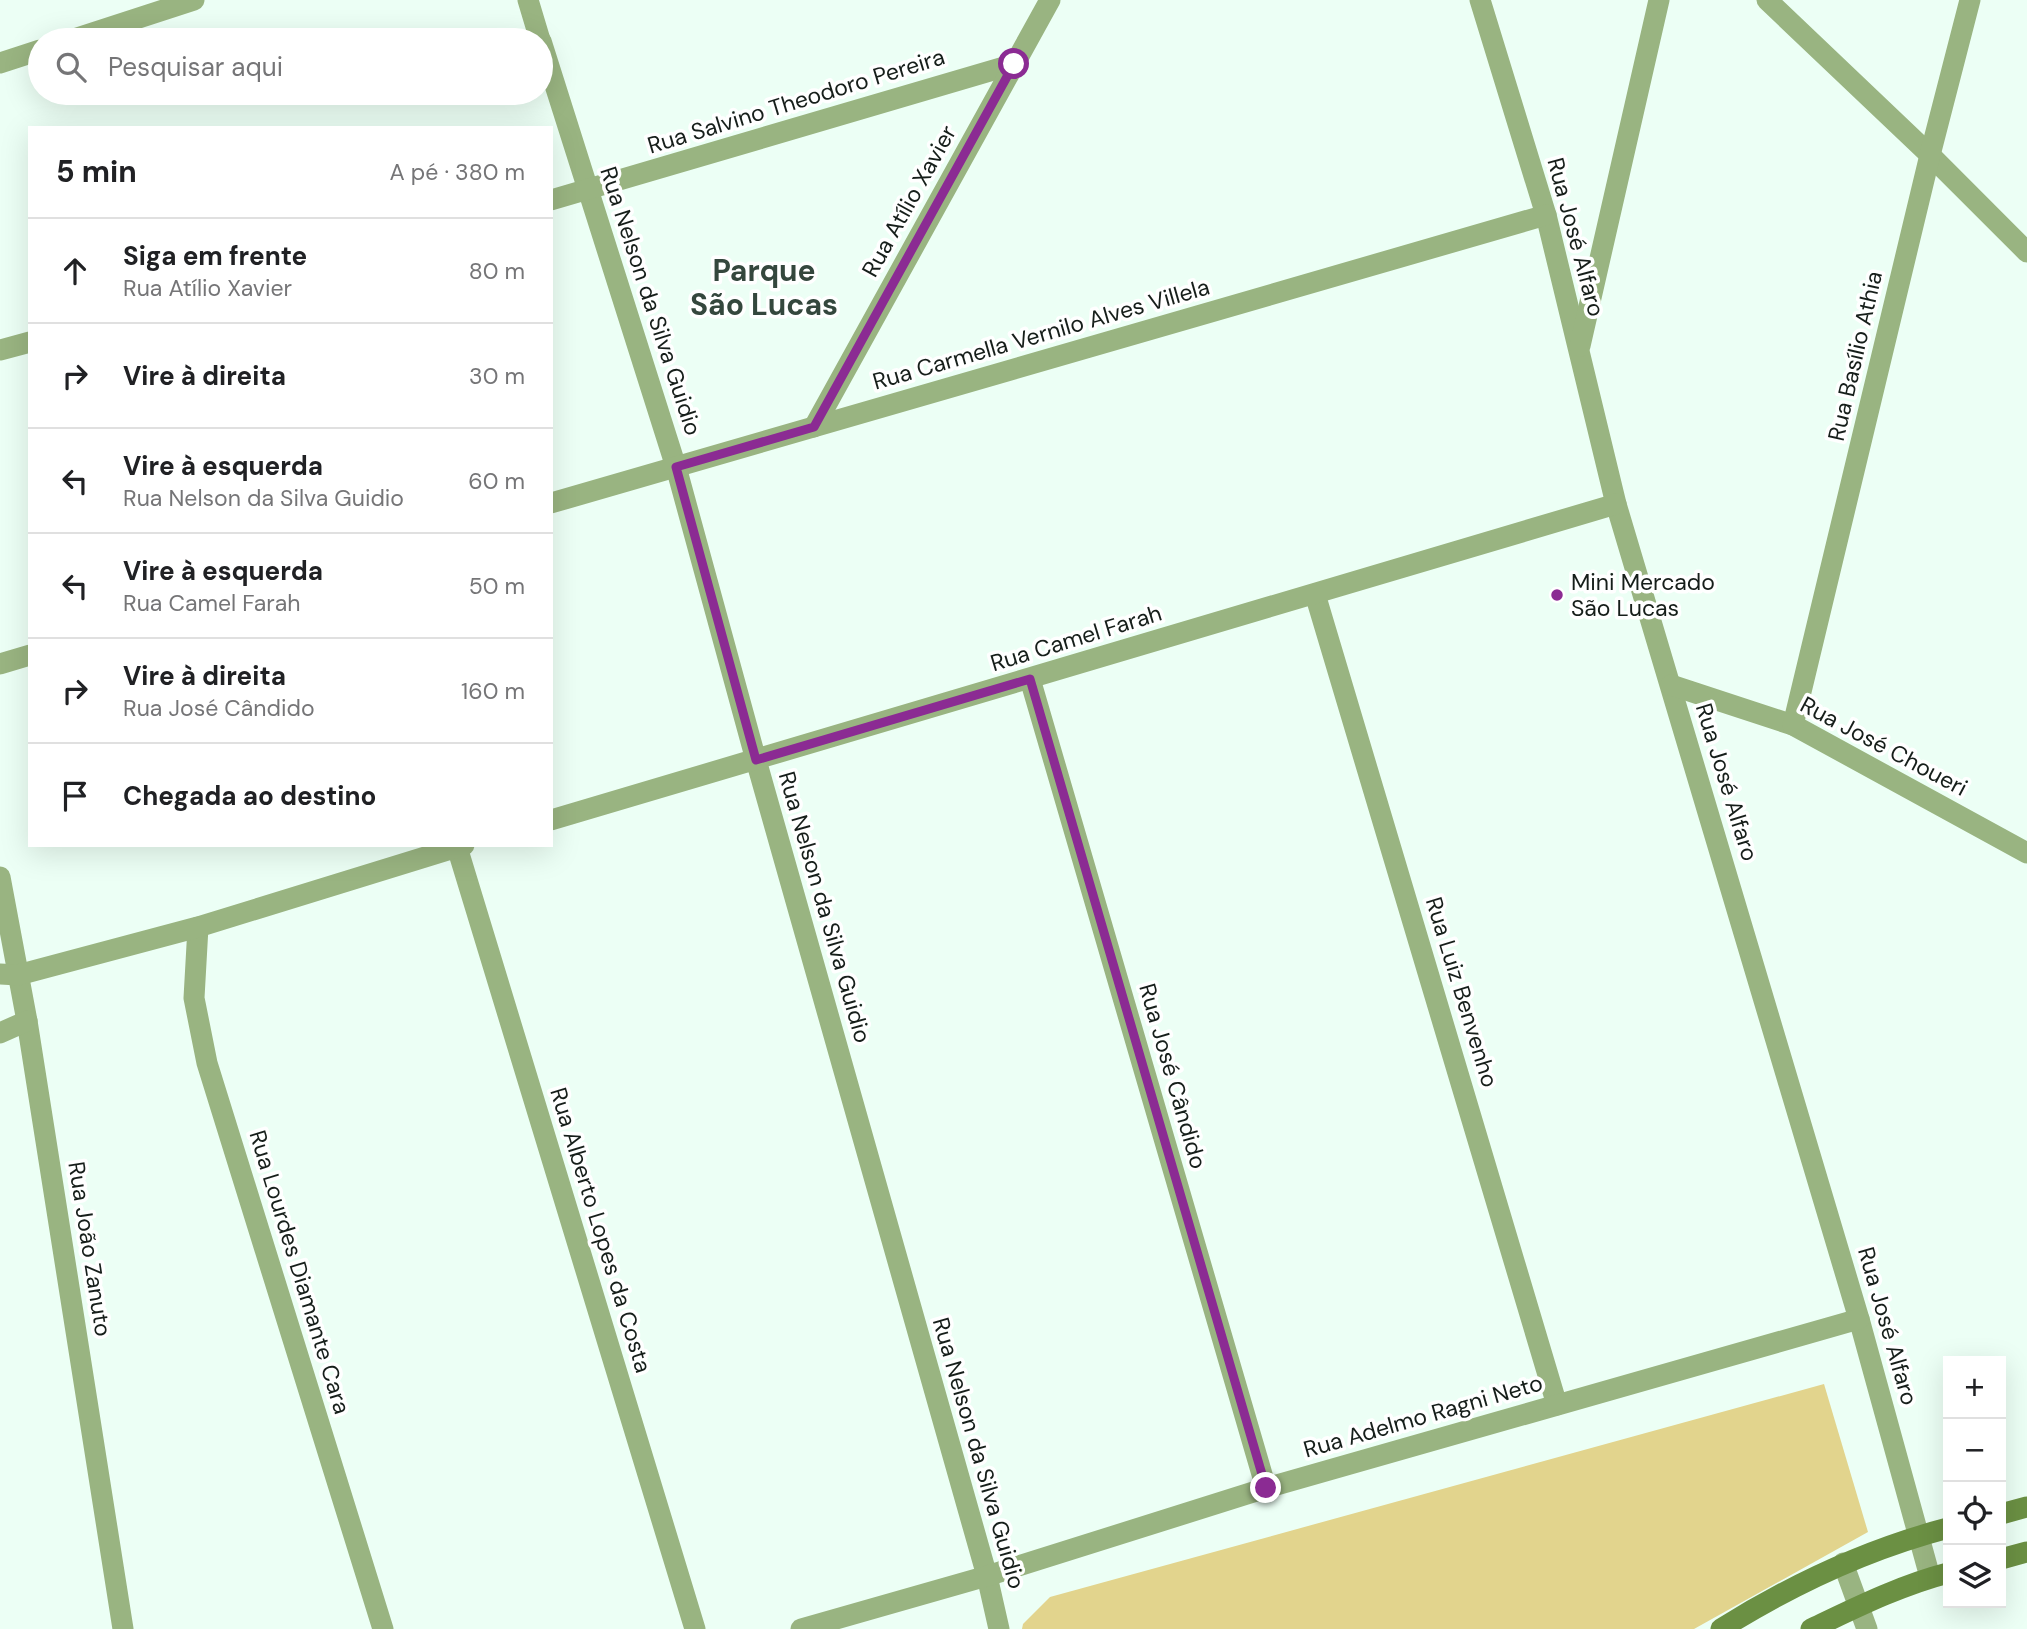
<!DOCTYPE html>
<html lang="pt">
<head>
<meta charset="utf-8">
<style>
	:root { --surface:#fff; --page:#f2f2f2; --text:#202124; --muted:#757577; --line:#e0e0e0 }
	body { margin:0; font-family:"DM Sans",sans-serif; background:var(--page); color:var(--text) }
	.controls { position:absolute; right:21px; bottom:21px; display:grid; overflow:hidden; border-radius:0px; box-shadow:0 7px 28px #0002 }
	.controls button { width:63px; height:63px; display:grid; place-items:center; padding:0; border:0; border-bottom:2px solid var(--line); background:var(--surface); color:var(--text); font:35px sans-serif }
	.stop { position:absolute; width:21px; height:21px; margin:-16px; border:5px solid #8b2b93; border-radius:50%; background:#fff }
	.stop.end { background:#8b2b93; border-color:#fff; box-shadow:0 2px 7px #0008 }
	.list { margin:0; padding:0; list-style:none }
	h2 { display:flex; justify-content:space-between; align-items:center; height:91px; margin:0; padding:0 28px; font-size:30px }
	h2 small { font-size:23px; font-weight:400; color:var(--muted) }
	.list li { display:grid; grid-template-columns:46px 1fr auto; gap:21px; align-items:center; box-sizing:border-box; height:105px; padding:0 28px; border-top:2px solid var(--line) }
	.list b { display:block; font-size:26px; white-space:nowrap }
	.list p { margin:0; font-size:23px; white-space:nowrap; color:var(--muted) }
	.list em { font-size:23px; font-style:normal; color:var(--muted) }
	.icon { flex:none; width:38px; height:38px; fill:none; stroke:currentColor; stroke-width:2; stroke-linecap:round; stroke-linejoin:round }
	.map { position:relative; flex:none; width:2027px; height:1629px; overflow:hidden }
	.search { position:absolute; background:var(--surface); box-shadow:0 7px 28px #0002; left:28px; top:28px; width:525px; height:77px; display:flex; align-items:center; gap:18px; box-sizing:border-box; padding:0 24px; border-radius:38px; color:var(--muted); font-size:26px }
	.panel { position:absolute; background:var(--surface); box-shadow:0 7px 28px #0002; left:28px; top:126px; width:525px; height:721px; border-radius:0px }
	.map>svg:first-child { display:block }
</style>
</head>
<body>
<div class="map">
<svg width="2027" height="1629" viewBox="0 0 2027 1629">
	<rect width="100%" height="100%" fill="#ecfff5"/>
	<polygon fill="#e2d48d" points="1824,1384 1868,1532 1694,1629 1022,1629 1023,1624 1050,1597"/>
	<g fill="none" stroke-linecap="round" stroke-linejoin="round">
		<g stroke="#99b481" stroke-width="21">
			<polyline points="528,0 540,40"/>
			<polyline points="1480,0 1546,215 1616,504 1859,1319 1930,1577"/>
			<polyline points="1767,0 1930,155 2027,252"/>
			<polyline points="71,40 194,0"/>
			<polyline points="541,41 676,467 756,760 987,1576 999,1629"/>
			<polyline points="0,63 40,50"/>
			<polyline points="551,200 1014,64"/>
			<polyline points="1580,346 1659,0"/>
			<polyline points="0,350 30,342"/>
			<polyline points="814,427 1050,0"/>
			<polyline points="551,503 1546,215"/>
			<polyline points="1315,594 1557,1405"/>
			<polyline points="0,664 30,655"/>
			<polyline points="1030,679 1266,1488"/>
			<polyline points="1671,685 1793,725 2027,853"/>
			<polyline points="1793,725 1930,155 1970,0"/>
			<polyline points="551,820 1616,504"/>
			<polyline points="457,847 695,1629"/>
			<polyline points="0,877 27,1021 123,1629"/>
			<polyline points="198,927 194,998 207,1063 383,1629"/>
			<polyline points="0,974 18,975 198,927 464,845"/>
			<polyline points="0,1033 27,1021"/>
			<polyline points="1843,1563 1867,1629"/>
			<polyline points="801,1629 987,1576 1266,1488 1859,1319"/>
		</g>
		<g stroke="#6b9043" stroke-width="21">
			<polyline points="2001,1514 2027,1507"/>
			<polyline points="2001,1559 2027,1552"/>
			<path d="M 1721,1629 C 1791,1585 1868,1549 1948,1528"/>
			<path d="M 1811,1629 C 1855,1608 1901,1585 1948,1573"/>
		</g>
	</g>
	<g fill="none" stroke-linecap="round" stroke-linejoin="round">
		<polyline stroke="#8b2b93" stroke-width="9" points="1014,64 814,427 676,467 756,760 1030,679 1266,1488"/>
	</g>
	<circle fill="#8b2b93" stroke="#fff" stroke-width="2.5" cx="1557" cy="595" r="7"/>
	<g text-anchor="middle" stroke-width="7" stroke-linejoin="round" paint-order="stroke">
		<g font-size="23" fill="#161e1a" stroke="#fff">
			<text transform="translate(796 101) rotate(-17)" y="8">Rua Salvino Theodoro Pereira</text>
			<text transform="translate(909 201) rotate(-61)" y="8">Rua Atílio Xavier</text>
			<text transform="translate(1576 237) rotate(75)" y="8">Rua José Alfaro</text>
			<text transform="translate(651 301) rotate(72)" y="8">Rua Nelson da Silva Guidio</text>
			<text transform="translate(1041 334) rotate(-16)" y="8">Rua Carmella Vernilo Alves Villela</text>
			<text transform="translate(1855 356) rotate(-77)" y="8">Rua Basílio Athia</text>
			<text transform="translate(1076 638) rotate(-17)" y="8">Rua Camel Farah</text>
			<text transform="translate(1884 746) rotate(28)" y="8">Rua José Choueri</text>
			<text transform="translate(1727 782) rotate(73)" y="8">Rua José Alfaro</text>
			<text transform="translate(825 907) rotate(74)" y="8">Rua Nelson da Silva Guidio</text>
			<text transform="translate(1462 992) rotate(73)" y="8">Rua Luiz Benvenho</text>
			<text transform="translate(1173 1076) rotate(74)" y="8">Rua José Cândido</text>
			<text transform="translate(601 1230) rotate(73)" y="8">Rua Alberto Lopes da Costa</text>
			<text transform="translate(90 1249) rotate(81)" y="8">Rua João Zanuto</text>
			<text transform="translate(300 1272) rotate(73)" y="8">Rua Lourdes Diamante Cara</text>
			<text transform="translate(1888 1326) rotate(74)" y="8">Rua José Alfaro</text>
			<text transform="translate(1423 1416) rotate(-16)" y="8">Rua Adelmo Ragni Neto</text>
			<text transform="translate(979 1453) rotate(74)" y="8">Rua Nelson da Silva Guidio</text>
		</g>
		<g font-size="23" fill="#161e1a" stroke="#fff" text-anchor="start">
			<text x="1571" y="590">Mini Mercado<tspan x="1571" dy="26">São Lucas</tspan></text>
		</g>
		<g font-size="30" font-weight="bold" fill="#34473d" stroke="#fff">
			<text x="764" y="281">Parque<tspan x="764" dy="34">São Lucas</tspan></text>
		</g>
	</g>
</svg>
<div class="controls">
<button>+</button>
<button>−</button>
<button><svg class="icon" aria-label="locate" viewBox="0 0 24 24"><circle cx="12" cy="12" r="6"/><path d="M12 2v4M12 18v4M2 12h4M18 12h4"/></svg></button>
<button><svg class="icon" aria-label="layers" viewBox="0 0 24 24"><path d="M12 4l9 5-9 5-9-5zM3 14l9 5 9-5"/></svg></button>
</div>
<div class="stop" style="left:1014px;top:64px"></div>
<div class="stop end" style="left:1266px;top:1488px"></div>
<div class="search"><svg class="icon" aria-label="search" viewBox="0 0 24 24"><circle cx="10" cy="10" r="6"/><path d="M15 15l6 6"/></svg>Pesquisar aqui</div>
<section class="panel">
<h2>5 min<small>A pé · 380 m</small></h2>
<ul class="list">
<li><svg class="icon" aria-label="ahead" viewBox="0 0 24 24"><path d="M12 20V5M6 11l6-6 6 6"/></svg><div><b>Siga em frente</b><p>Rua Atílio Xavier</p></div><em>80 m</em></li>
<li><svg class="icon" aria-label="right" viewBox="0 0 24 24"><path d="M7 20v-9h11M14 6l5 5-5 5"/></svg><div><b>Vire à direita</b></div><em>30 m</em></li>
<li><svg class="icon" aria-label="left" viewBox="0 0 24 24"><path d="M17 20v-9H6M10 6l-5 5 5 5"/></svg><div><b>Vire à esquerda</b><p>Rua Nelson da Silva Guidio</p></div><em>60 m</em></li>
<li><svg class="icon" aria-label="left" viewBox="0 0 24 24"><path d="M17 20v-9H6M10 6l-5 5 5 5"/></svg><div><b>Vire à esquerda</b><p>Rua Camel Farah</p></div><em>50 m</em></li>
<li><svg class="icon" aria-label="right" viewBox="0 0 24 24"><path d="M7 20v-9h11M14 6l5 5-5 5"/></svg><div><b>Vire à direita</b><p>Rua José Cândido</p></div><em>160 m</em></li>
<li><svg class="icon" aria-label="arrive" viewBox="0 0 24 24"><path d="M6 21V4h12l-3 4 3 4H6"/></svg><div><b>Chegada ao destino</b></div></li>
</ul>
</section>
</div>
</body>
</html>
